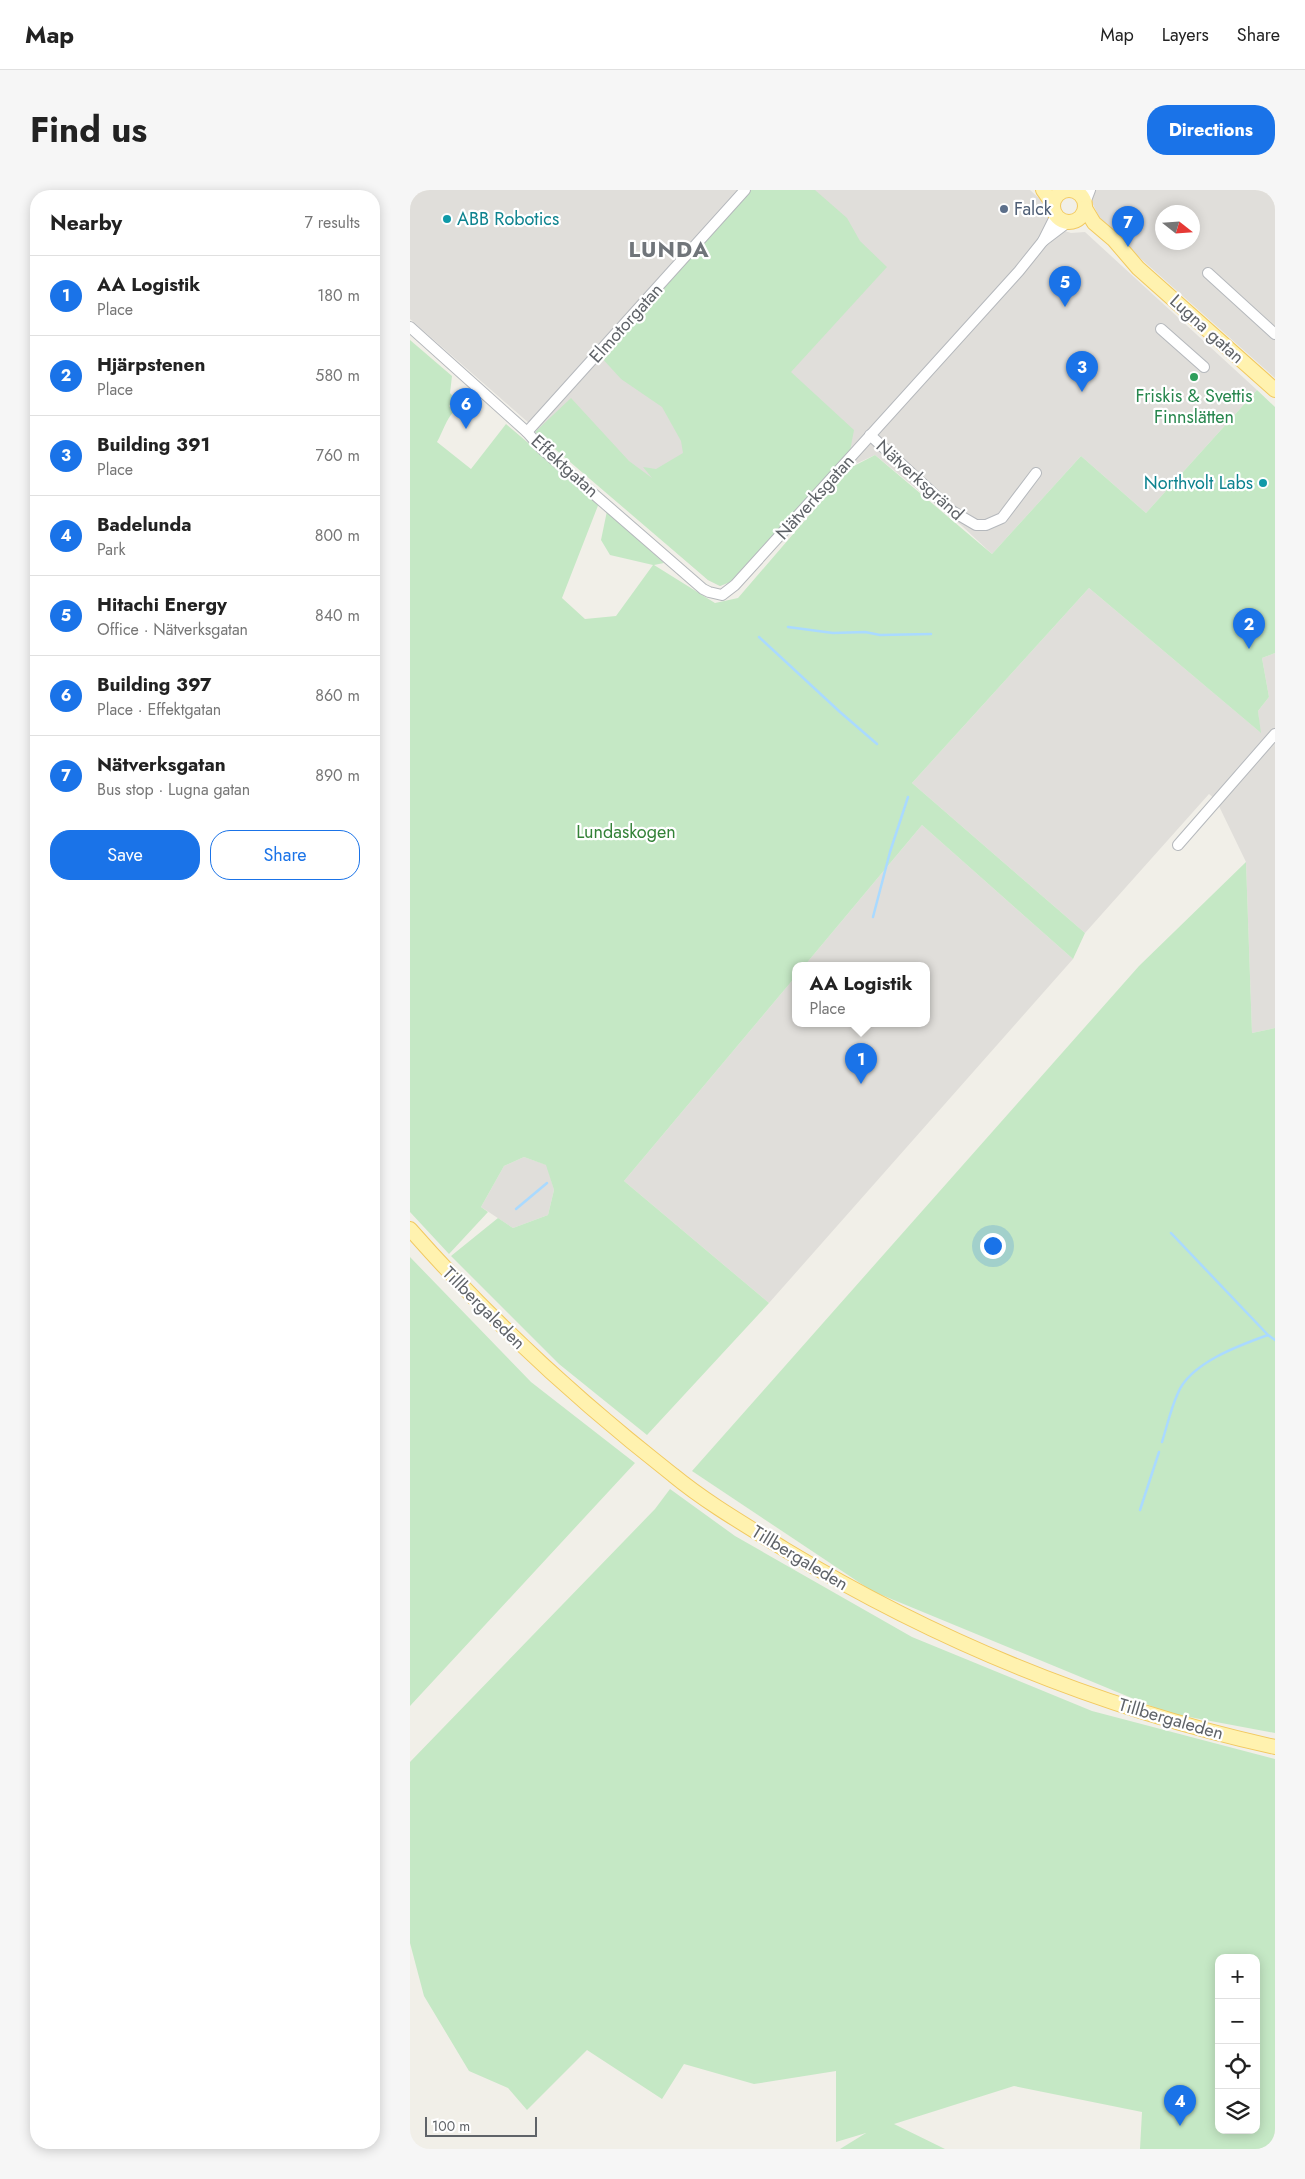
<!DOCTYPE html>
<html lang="en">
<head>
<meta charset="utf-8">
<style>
	:root { --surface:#fff; --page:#f6f6f6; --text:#222; --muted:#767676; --line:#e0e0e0; --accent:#1a73e8 }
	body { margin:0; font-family:Jost,sans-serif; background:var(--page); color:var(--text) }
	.controls { position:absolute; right:15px; bottom:15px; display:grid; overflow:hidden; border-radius:10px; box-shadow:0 2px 12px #0003 }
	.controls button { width:45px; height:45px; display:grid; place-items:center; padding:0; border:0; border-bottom:1px solid var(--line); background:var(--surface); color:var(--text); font:25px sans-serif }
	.compass { position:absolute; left:745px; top:15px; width:45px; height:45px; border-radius:50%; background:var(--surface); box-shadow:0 2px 12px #0003; rotate:107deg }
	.scale { position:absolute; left:15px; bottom:12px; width:112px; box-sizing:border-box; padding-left:5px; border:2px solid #5f6368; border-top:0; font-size:14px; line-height:18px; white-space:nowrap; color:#5f6368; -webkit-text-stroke:4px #fff; paint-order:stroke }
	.you { position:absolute; left:582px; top:1055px; width:18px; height:18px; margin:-12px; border:4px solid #fff; border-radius:50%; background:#1a73e8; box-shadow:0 0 0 8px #1a73e833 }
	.badge { display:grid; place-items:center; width:32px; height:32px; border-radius:50%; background:var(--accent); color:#fff; font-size:16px; font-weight:700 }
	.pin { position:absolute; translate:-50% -41px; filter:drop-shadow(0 1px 2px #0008) }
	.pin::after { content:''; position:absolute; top:26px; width:18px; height:15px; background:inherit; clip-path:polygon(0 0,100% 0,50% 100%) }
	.popup { position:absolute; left:382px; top:772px; width:138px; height:65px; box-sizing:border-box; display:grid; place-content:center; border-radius:10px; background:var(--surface); filter:drop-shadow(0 1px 4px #0005); font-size:16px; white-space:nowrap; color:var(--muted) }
	.popup b { font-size:19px; color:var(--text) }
	.popup::after { content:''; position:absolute; left:50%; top:100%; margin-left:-10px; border:10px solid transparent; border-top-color:var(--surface) }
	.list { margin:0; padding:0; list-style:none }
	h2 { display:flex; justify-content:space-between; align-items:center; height:65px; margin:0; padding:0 20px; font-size:21px }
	h2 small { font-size:16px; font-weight:400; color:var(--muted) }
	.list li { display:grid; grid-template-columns:32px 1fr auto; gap:15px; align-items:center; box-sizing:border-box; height:80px; padding:0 20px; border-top:1px solid var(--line) }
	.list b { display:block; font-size:19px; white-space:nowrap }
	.list p { margin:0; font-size:16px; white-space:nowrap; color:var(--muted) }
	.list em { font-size:16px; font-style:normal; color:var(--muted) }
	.actions { display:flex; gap:10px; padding:15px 20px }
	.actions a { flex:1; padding:11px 0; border:1px solid var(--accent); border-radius:20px; text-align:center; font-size:18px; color:var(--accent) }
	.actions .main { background:var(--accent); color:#fff }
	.icon { flex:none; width:28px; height:28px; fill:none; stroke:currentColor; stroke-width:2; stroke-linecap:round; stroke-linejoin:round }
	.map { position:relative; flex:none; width:865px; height:1959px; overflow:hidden; border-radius:20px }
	header { display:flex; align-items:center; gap:30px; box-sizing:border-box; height:70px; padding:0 25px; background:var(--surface); border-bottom:1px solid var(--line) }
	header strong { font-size:24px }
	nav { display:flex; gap:28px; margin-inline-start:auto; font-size:18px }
	.intro { display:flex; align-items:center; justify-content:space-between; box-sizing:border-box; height:120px; padding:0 30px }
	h1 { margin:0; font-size:35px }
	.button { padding:12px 22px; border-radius:20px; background:var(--accent); color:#fff; font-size:18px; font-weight:700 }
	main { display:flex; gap:30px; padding:0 30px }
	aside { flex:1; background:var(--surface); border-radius:20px; box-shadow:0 2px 12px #0003 }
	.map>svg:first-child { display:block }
</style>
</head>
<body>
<header>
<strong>Map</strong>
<nav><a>Map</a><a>Layers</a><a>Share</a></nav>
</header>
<div class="intro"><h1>Find us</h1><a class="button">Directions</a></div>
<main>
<aside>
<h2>Nearby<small>7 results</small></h2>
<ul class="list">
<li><span class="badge">1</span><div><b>AA Logistik</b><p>Place</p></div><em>180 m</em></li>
<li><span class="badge">2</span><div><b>Hjärpstenen</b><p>Place</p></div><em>580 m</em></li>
<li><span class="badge">3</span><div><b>Building 391</b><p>Place</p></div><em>760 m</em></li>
<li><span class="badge">4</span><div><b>Badelunda</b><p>Park</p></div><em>800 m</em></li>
<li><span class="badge">5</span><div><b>Hitachi Energy</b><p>Office · Nätverksgatan</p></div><em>840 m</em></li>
<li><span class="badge">6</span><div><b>Building 397</b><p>Place · Effektgatan</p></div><em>860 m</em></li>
<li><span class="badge">7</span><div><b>Nätverksgatan</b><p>Bus stop · Lugna gatan</p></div><em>890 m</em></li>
</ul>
<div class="actions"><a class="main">Save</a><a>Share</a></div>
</aside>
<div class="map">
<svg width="865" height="1959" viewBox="0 0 865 1959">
	<rect width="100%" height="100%" fill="#f1efe8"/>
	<g fill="#e0deda" fill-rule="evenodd">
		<polygon points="0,0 620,0 633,12 642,37 661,43 675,42 847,200 736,323 671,266 582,364 552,336 465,265 428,282 320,392 310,396 298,390 0,129"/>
		<path d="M 676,0 L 865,0 L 865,188 L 693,35 ZM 752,22 L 782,22 L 782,52 L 752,52 Z"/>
		<polygon points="679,398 850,542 848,521 859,507 852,468 865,463 865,838 842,843 836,672 806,610 799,604 675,743 502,593"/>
		<polygon points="512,635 663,769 359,1113 214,991 386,786 386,833 516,833 516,775 395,775"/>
		<polygon points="114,967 137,975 144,1000 138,1025 103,1038 71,1017 94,976"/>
	</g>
	<g fill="#c5e8c5" fill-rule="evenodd">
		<polygon points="339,0 405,0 437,28 450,51 477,77 381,182 444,240 440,261 320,392 310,396 298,390 125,242 161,208 219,271 242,288 233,277 246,279 273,263 271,251 252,217 211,189 190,166"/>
		<path d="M 0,150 L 42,186 L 40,203 L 45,209 L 39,216 L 44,221 C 36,230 33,241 27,252 L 61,279 L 96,234 L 189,313 L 152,408 L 175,429 L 206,426 L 243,375 L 200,365 L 191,350 L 197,321 L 254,373 L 244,375 L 305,413 L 328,408 L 440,278 L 465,265 L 582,364 L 671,266 L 736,323 L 847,200 L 865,217 L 865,463 L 852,468 L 859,507 L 848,521 L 851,543 L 679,398 L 502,593 L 675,743 L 663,769 L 512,635 L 395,775 L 386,775 L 386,786 L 214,991 L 359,1113 L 237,1245 L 149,1174 L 41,1066 L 88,1028 L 103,1038 L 138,1025 L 144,1000 L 136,975 L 114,967 L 94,976 L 71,1017 L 78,1022 L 39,1064 L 0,1022 Z"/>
		<polygon points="836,672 842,843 865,838 865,1543 758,1523 462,1401 282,1281 729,776"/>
		<polygon points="0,1067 121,1192 225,1273 0,1516"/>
		<path d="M 260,1299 L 325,1346 L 502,1447 L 682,1521 L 865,1569 L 865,1959 L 730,1959 L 732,1922 L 604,1896 L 484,1934 L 535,1959 L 430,1959 L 456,1943 L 426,1952 L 426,1881 L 344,1894 L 274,1874 L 252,1909 L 177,1860 L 117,1920 L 98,1898 L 59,1881 L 14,1806 L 0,1753 L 0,1572 L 245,1319 ZM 809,1768 L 846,1768 L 846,1940 L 809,1940 Z"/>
	</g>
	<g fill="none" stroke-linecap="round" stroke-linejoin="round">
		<g stroke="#aadaff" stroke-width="2.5">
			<polyline points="378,437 423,443 455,442 470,445 521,444"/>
			<polyline points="349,447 430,522 467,554"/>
			<polyline points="463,727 480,662 498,607"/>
			<polyline points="106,1019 137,993"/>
			<polyline points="858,1145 865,1150"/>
			<path d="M 752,1252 C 757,1236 761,1218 768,1203 C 780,1173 830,1155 858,1145 L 761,1043"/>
			<polyline points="730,1320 749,1262"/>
		</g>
		<g stroke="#b5b8bc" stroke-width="12">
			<g id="minor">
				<polyline points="661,1 663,0"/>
				<polyline points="675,13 680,0"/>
				<polyline points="633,51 658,32"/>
				<polyline points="798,83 865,144"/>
				<polyline points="0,137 117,242 132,259 293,399 299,402 312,405 325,395 609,81 633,51 646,25"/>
				<polyline points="751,139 794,177"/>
				<polyline points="117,242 335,0"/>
				<polyline points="460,245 542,321 566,335 576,335 592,328 626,283"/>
				<polyline points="768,655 865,544"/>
			</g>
		</g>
		<g stroke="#f2c960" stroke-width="16">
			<g id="major">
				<polyline points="633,0 643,14"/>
				<circle cx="659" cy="16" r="16"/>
				<polyline points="675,18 684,33 704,50 728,78 865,200"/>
				<path d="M 0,1039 C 80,1130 167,1210 263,1285 C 297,1313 337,1336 374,1359 C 526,1451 692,1519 865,1557"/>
			</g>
		</g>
		<use href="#minor" stroke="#fff" stroke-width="10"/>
		<use href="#major" stroke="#fff2af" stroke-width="14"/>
	</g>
	<circle fill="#5c6f8a" stroke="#fff" stroke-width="2" cx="594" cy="19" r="5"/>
	<g fill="#0f9aa8" stroke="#fff" stroke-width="2">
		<circle cx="37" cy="29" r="5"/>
		<circle cx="853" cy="293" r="5"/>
	</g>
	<circle fill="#2e9e5b" stroke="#fff" stroke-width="2" cx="784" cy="187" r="5"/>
	<g text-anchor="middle" stroke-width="4.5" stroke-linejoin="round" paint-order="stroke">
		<g font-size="18" fill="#4e5e75" stroke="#fff" text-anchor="start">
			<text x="604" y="25">Falck</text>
		</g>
		<g font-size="18" fill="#0d838f" stroke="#fff" text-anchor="start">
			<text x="47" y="35">ABB Robotics</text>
			<text x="843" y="299" text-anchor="end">Northvolt Labs</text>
		</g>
		<g font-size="18" fill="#5f6368" stroke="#fff">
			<text transform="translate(216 133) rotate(-48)" y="6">Elmotorgatan</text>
			<text transform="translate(797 139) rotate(42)" y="6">Lugna gatan</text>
			<text transform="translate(155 276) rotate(42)" y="6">Effektgatan</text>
			<text transform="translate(510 290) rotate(42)" y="6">Nätverksgränd</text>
			<text transform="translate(405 307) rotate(-48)" y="6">Nätverksgatan</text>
			<text transform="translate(74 1118) rotate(45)" y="6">Tillbergaleden</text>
			<text transform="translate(390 1368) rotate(31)" y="6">Tillbergaleden</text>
			<text transform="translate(761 1529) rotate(16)" y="6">Tillbergaleden</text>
		</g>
		<g font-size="18" fill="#27864d" stroke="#fff">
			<text x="784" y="212">Friskis &amp; Svettis<tspan x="784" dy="21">Finnslätten</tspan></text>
		</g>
		<g font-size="18" fill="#348238" stroke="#fff">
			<text x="216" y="648">Lundaskogen</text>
		</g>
		<g font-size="22" font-weight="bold" letter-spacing="1" fill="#70757a" stroke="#fff">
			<text x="259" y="67">LUNDA</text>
		</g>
	</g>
</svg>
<div class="controls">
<button>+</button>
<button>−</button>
<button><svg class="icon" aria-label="locate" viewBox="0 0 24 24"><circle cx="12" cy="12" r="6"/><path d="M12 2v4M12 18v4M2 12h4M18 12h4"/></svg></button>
<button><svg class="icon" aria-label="layers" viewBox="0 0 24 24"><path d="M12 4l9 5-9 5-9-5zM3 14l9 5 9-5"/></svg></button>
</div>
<svg class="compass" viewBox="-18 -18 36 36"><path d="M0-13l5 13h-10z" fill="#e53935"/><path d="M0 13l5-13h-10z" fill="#767676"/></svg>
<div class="scale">100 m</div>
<div class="you"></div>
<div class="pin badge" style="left:451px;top:894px">1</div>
<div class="popup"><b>AA Logistik</b>Place</div>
<div class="pin badge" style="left:839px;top:459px">2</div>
<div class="pin badge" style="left:672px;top:202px">3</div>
<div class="pin badge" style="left:770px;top:1936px">4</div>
<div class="pin badge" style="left:655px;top:117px">5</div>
<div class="pin badge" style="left:56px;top:239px">6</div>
<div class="pin badge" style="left:718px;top:57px">7</div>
</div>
</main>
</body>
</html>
